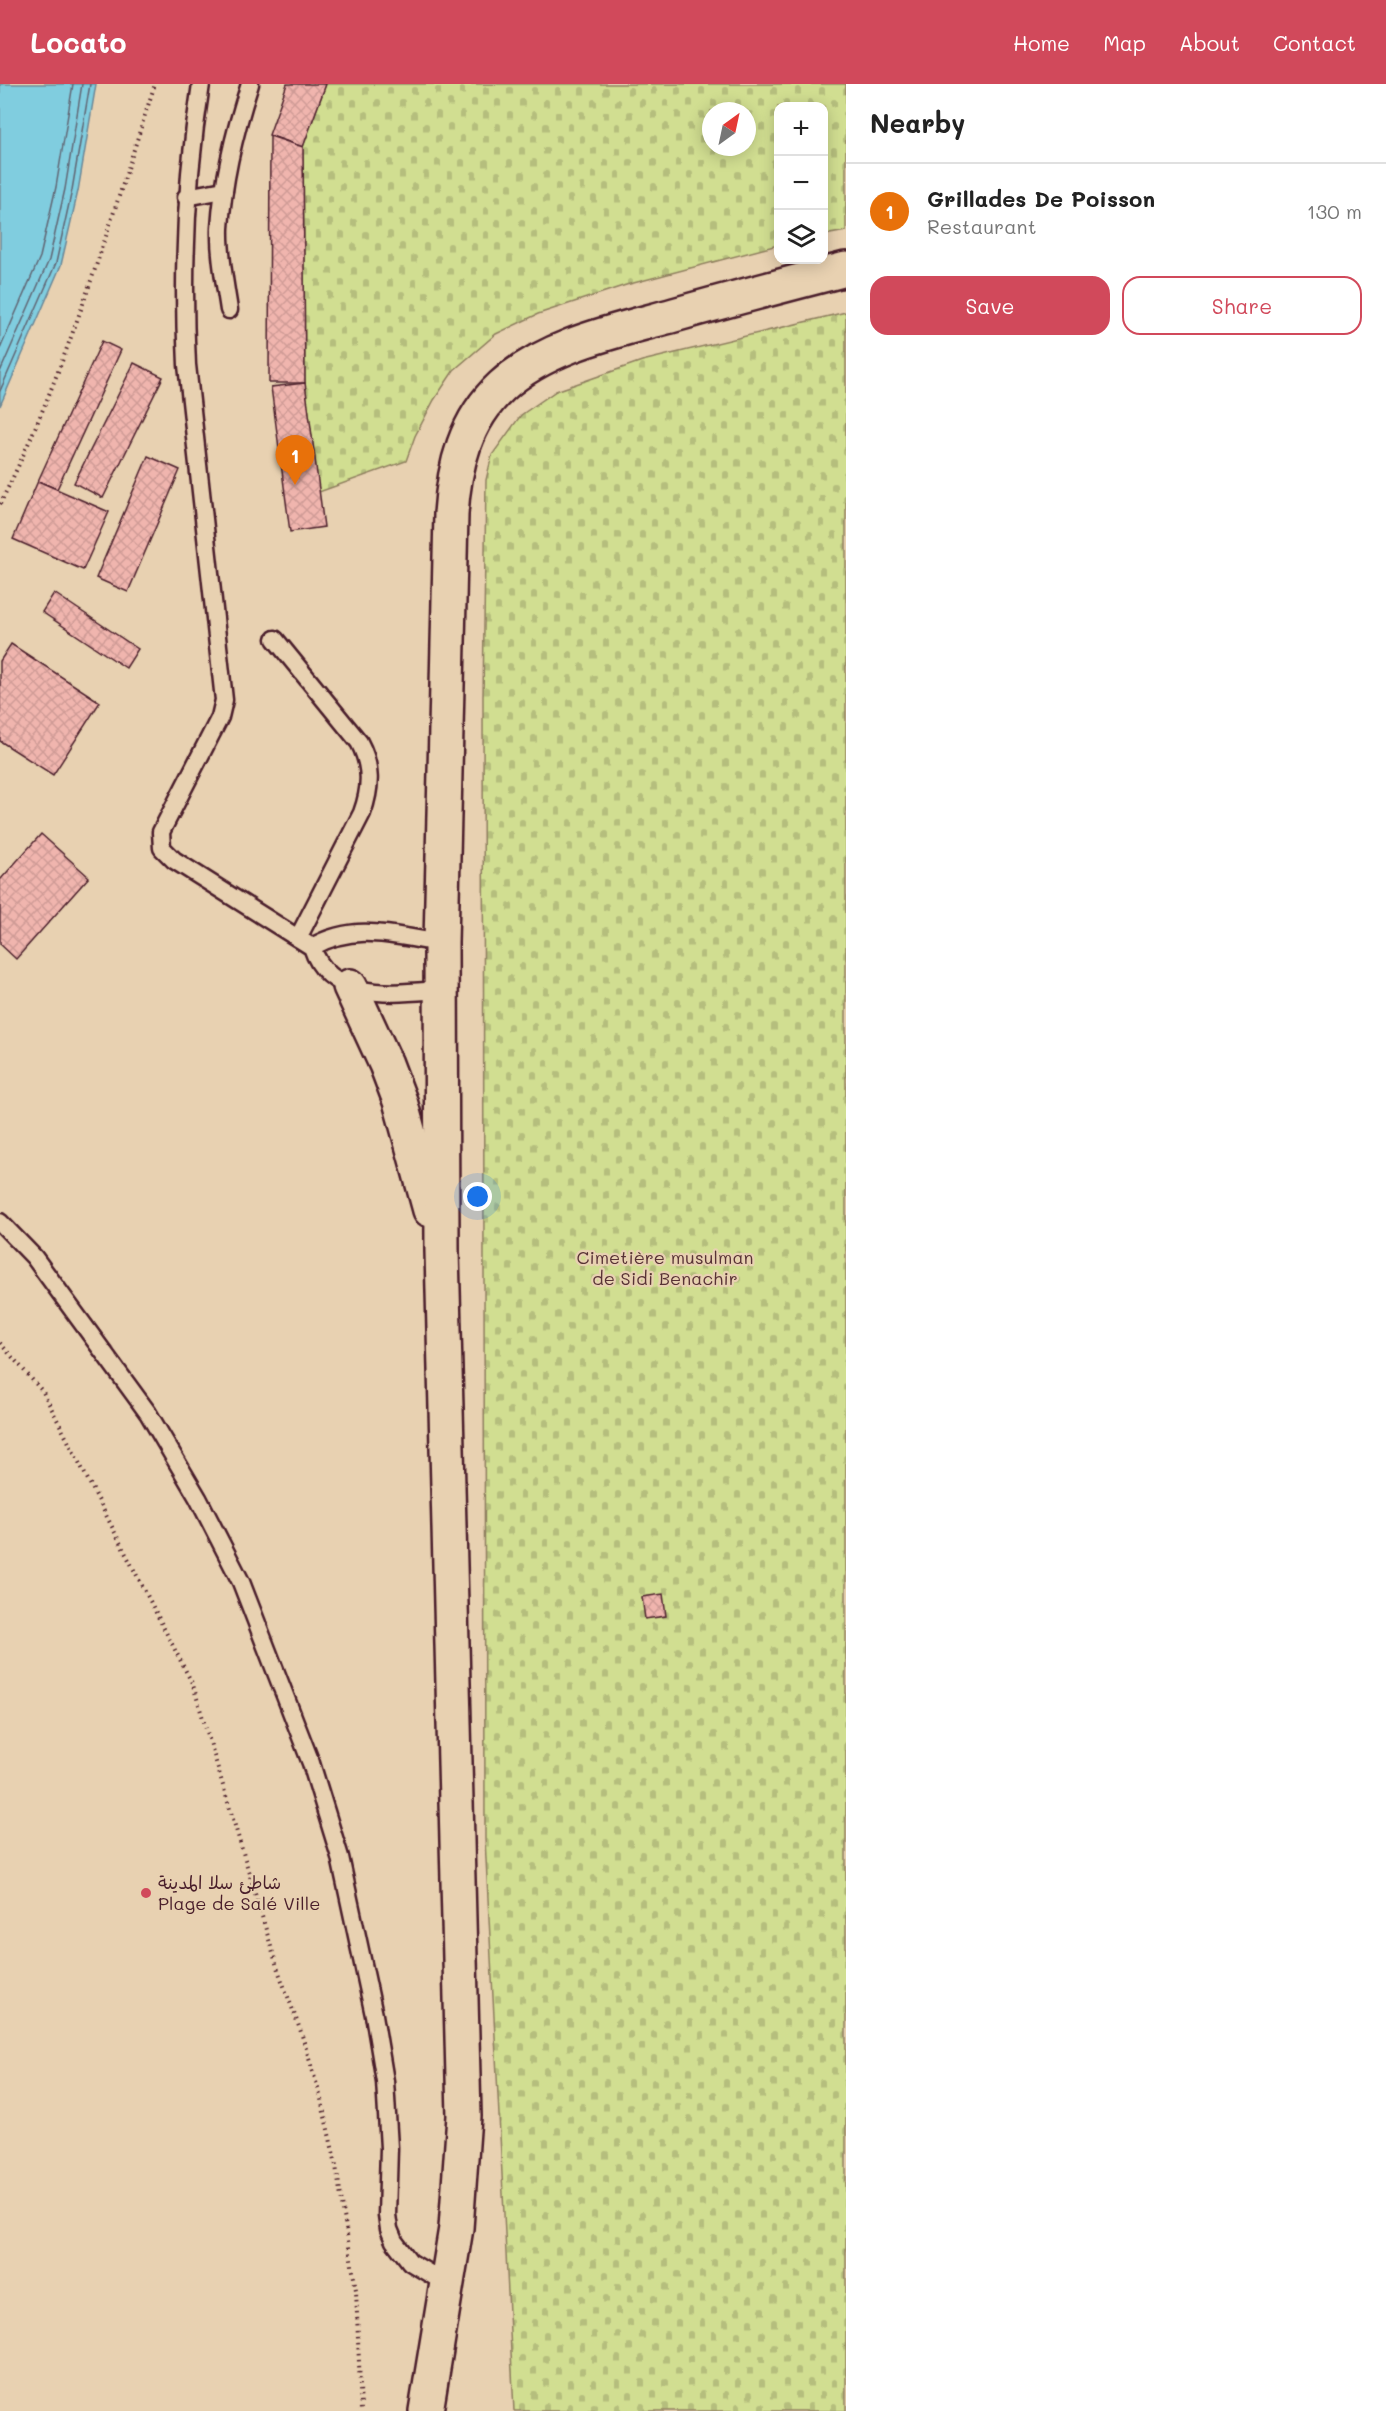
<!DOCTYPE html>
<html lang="en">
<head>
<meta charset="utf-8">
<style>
	:root { --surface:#fff; --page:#f2f2f2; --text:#222; --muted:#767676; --line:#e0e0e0; --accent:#d1495b }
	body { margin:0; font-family:Mali,"Playpen Sans Arabic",sans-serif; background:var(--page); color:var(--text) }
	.controls { position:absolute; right:18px; top:18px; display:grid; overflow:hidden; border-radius:12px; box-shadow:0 3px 15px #0003 }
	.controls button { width:54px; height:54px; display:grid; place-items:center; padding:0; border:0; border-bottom:2px solid var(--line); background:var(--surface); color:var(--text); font:30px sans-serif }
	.compass { position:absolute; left:702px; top:18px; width:54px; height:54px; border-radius:50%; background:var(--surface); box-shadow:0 3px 15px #0003; rotate:33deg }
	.you { position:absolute; left:478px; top:1113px; width:21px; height:21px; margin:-15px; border:4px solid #fff; border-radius:50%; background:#1a73e8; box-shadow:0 0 0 9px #1a73e833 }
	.badge { display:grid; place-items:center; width:39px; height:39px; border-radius:50%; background:var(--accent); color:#fff; font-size:20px; font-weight:700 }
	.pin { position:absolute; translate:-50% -50px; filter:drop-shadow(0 2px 3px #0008) }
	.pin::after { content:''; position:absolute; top:32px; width:21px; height:18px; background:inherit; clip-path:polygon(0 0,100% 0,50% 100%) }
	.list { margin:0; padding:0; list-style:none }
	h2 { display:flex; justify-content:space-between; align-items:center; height:78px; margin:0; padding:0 24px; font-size:26px }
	h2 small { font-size:20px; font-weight:400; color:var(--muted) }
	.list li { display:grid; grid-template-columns:39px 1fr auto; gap:18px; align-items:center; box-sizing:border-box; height:96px; padding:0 24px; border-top:2px solid var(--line) }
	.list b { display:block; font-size:22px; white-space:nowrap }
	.list p { margin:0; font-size:20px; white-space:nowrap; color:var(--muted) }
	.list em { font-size:20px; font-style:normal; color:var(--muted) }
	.actions { display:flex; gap:12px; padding:18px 24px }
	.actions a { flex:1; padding:14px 0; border:2px solid var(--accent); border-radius:18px; text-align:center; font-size:21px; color:var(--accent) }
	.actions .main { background:var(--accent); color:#fff }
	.icon { flex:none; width:33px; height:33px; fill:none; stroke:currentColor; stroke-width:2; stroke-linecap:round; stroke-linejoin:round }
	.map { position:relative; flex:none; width:846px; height:2327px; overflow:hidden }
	header { display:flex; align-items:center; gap:36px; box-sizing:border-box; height:84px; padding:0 30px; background:var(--accent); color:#fff }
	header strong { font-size:28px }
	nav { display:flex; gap:33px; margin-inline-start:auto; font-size:21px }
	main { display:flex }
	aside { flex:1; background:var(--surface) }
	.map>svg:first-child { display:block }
</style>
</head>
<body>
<header>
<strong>Locato</strong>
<nav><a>Home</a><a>Map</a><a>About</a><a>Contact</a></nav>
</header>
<main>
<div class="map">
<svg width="846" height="2327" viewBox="0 0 846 2327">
	<defs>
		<pattern id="cemetery-stones" width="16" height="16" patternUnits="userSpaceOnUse" patternTransform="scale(1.5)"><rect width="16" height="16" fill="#d1de91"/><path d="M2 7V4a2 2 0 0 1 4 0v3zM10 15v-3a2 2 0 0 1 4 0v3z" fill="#b5be7d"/></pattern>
		<pattern id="building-cross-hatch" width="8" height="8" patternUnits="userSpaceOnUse" patternTransform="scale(1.5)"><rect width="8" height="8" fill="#f0b5ae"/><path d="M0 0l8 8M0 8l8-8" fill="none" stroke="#cf9b96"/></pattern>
	</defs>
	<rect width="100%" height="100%" fill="#e8d1b1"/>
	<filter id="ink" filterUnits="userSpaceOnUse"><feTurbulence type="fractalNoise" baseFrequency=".0167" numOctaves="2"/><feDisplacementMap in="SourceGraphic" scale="12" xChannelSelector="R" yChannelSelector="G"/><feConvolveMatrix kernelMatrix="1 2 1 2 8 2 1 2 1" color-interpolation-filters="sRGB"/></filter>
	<g filter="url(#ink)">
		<g fill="url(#cemetery-stones)" stroke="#8e7e5e" stroke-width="1.5" fill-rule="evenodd">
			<path d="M 326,0 L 846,0 L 846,147 L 824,151 L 824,22 L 778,22 L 778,161 L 626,201 L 538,230 L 496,250 L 454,286 L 434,316 L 415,352 L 406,377 L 319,408 L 305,299 L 303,63 ZM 711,27 L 747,27 L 747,63 L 711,63 Z"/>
			<polygon points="846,228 846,2327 514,2327 485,1755 483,614 486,396 492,371 521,331 556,307 642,277"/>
		</g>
		<polygon fill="#80cddf" stroke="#6a8797" stroke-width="1.5" points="0,0 96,0 78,107 61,181 0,322"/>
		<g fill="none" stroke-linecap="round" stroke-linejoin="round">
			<g stroke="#606573" stroke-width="1.5">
				<polyline points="0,265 40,173 56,103 73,0"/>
				<polyline points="0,288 49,176 65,105 82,0"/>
				<polyline points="0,307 56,179 72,106 90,0"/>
			</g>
		</g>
		<g fill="url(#building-cross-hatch)" stroke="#4a1f2b" stroke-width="1.5">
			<polygon points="287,0 326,0 303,63 269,51"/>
			<polygon points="270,52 303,63 305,299 269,299"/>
			<polygon points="102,257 121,266 57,405 38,397"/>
			<polygon points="134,279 163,293 103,414 74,399"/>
			<polygon points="305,299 324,443 290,448 271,303"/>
			<polygon points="148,372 180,386 128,508 96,494"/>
			<polygon points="38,397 109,428 83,486 13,455"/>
			<polygon points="54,509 138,565 126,584 42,528"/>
			<polygon points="11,560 100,618 53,691 0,657 0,577"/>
			<polygon points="41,750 89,793 16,875 0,860 0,796"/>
			<polygon points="663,1510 666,1532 645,1535 642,1513"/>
		</g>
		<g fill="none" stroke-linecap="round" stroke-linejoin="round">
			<g stroke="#4a1f2b" stroke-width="21">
				<g id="service">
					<path d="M 201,0 C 186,94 182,186 187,281 L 224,616 L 220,633 L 161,748 L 162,764 L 174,776 L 312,863 C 330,919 395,909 441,906"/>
					<polyline points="186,113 224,106"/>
					<path d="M 229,226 C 225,199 219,171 220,144 C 223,95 235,46 250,0"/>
					<path d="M 275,555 L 359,658 C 372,682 371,704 362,729 L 298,854"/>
					<path d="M 312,863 C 355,838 395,852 441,859"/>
					<polyline points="0,1138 34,1173 148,1329 198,1414 241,1498 311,1679 340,1773 374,1931 385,1997 389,2064 387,2131 389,2145 394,2157 410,2178 447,2200"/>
				</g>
			</g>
			<g stroke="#4a1f2b" stroke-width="38">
				<g id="tertiary">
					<polyline points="350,902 386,980 400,1017 430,1126"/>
					<path d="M 426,2327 L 456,2144 L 464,2032 L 442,1167 L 441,859 L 451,430 C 454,383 465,336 502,302 C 547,261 616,247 674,231 C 731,215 788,200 846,185"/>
				</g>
			</g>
			<g stroke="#4a1f2b" stroke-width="4" stroke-dasharray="1.5 4.5" stroke-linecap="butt">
				<path d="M 0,420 C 67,286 109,142 155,0"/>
				<polyline points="0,1259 43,1308 193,1601 278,1886 301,1948 320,2011 335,2076 356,2206 361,2327"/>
			</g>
			<use href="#service" stroke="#e8d1b1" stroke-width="16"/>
			<use href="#tertiary" stroke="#e8d1b1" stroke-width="33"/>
		</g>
	</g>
	<circle fill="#d1495b" stroke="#e8d1b1" stroke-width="2" cx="146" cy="1809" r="6"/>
	<g text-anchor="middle" stroke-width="4.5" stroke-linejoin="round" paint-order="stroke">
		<g font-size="18" fill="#583235" stroke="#e8d1b1">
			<text x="665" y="1180">Cimetière musulman<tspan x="665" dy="21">de Sidi Benachir</tspan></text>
		</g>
		<g font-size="18" fill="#4a1f2b" stroke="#e8d1b1" text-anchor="start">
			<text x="158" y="1805">شاطئ سلا المدينة<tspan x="158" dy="21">Plage de Salé Ville</tspan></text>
		</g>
	</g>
</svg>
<div class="controls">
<button>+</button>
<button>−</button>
<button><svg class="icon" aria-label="layers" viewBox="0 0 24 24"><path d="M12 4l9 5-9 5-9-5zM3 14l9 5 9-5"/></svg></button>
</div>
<svg class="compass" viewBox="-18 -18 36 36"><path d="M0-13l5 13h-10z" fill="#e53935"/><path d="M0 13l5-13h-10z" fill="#767676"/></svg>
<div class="you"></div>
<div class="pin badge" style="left:295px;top:401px;background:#e8710a">1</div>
</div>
<aside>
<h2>Nearby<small></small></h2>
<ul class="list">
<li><span class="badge" style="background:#e8710a">1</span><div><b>Grillades De Poisson</b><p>Restaurant</p></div><em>130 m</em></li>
</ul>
<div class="actions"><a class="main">Save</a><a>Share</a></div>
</aside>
</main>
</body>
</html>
